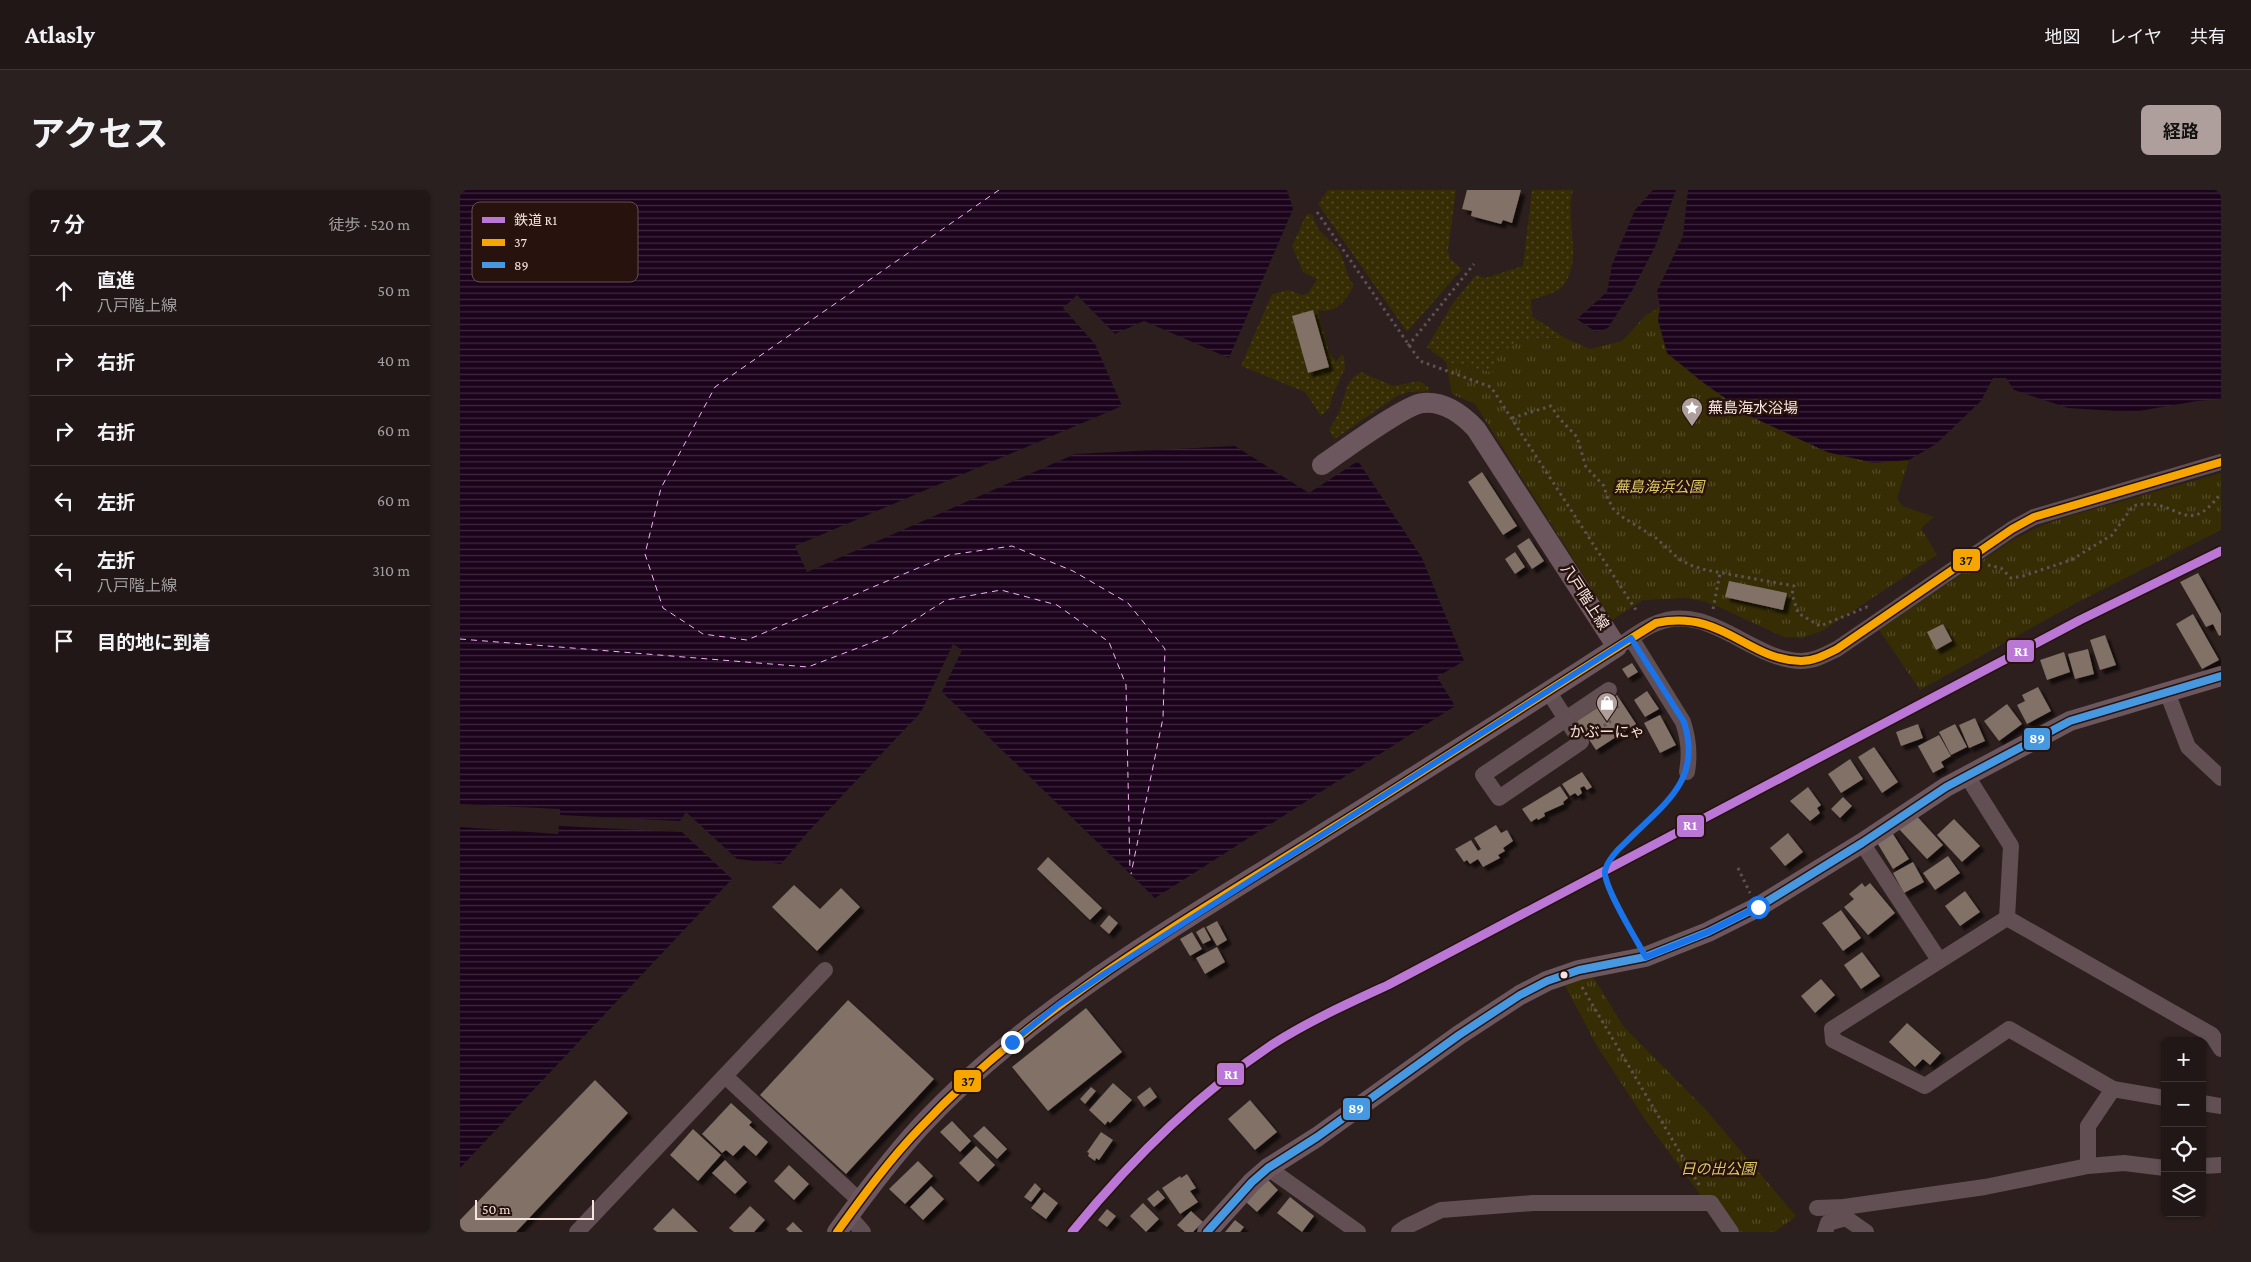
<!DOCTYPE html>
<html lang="ja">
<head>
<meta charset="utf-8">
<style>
	:root { --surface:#211716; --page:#29201f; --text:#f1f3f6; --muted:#a29fa1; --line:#3e3635; --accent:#af9f9c }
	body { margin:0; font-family:"Crimson Pro","Noto Sans JP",serif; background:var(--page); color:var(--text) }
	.controls { position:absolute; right:15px; bottom:15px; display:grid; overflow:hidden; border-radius:8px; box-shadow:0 1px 4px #0004 }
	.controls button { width:45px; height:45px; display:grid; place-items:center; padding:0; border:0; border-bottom:1px solid var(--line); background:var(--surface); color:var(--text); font:25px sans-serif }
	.scale { position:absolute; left:15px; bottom:12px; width:119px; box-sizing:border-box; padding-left:5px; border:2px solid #f5e4e0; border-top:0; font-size:14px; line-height:18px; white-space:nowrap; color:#f5e4e0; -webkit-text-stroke:4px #28120e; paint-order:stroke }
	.stop { position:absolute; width:15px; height:15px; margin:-11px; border:4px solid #1a73e8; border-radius:50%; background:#fff }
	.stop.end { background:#1a73e8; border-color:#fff; box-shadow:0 1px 5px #0008 }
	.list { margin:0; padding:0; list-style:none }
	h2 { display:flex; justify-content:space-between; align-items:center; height:65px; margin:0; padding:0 20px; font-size:21px }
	h2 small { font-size:16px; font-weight:400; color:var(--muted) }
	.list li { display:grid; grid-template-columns:32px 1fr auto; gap:15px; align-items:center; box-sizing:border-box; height:70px; padding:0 20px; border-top:1px solid var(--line) }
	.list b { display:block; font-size:19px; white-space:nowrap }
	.list p { margin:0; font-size:16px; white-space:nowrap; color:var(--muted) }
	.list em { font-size:16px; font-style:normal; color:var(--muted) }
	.icon { flex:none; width:28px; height:28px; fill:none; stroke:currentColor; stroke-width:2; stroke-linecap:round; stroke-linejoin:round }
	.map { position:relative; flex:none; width:1761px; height:1042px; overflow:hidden; border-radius:8px }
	header { display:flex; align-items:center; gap:30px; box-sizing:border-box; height:70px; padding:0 25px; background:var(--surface); border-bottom:1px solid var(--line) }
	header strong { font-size:24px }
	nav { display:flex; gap:28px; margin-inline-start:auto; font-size:18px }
	.intro { display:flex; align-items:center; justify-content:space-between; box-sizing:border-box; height:120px; padding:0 30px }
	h1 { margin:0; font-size:35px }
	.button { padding:12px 22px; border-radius:8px; background:var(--accent); color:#111; font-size:18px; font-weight:700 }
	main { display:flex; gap:30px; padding:0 30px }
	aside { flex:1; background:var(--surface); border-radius:8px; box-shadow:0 1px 4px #0004 }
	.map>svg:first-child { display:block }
</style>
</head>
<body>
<header>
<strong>Atlasly</strong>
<nav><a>地図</a><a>レイヤ</a><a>共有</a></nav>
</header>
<div class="intro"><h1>アクセス</h1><a class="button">経路</a></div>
<main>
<aside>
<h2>7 分<small>徒歩 · 520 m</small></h2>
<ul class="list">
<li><svg class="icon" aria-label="ahead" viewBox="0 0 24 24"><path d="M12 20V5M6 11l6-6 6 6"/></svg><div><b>直進</b><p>八戸階上線</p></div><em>50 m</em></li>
<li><svg class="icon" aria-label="right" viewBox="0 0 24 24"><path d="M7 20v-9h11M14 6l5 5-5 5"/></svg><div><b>右折</b></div><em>40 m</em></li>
<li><svg class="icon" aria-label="right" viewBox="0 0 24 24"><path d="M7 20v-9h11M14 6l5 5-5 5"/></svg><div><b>右折</b></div><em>60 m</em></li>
<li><svg class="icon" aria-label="left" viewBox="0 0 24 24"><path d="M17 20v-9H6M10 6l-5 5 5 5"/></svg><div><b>左折</b></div><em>60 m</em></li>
<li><svg class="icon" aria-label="left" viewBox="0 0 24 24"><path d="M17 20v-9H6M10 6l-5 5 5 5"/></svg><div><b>左折</b><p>八戸階上線</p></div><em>310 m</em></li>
<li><svg class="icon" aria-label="arrive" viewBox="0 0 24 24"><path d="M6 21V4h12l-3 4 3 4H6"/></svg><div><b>目的地に到着</b></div></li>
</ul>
</aside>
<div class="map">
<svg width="1761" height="1042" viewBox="0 0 1761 1042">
	<defs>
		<pattern id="grass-dots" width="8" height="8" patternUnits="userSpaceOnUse" patternTransform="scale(1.25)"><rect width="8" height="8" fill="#362d04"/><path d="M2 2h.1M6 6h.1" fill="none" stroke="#544b28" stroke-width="1.8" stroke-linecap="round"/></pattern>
		<pattern id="park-tufts" width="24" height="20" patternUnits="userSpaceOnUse" patternTransform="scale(1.25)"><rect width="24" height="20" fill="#362d04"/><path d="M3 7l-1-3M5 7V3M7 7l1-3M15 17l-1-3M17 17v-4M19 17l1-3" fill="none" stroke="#544b28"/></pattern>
		<pattern id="water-rules" width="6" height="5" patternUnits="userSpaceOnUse" patternTransform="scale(1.25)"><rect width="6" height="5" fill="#1b031c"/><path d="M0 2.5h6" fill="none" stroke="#3d283d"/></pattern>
		<filter id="shadow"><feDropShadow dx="4.5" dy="4.5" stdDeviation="1" flood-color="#0009"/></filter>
	</defs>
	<rect width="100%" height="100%" fill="#2c1f1d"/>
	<g fill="url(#grass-dots)">
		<polygon points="868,0 996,0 988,60 990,69 1002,79 947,142 858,14"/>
		<path d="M 1072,0 L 1113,0 C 1104,30 1124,69 1103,96 C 1097,103 1080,107 1071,110 L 1072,126 L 1105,148 L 1064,149 L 1035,183 L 986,172 L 967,157 L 991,116 L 1016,85 L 1025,88 L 1063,76 Z"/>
		<path d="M 849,24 L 853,25 C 857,46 872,48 880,62 C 886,73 885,86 894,95 C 887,109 876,125 858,120 L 869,161 L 876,172 L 881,165 L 884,166 L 885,178 L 872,207 L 870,217 L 861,226 L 845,202 L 781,176 L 812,104 L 829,100 L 842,105 L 848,103 L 857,89 L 843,82 L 832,56 L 846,25 Z"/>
		<path d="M 901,182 L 933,196 L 959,191 L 968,197 L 969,201 L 948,202 L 937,206 L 875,249 L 869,241 C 872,233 878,227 880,219 C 886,205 885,190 901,182 Z"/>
	</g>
	<g fill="url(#park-tufts)">
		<polygon points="1200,117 1198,130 1290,226 1367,262 1414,273 1449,270 1437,308 1442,316 1474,327 1461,338 1477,365 1364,440 1342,448 1324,447 1261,418 1243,411 1226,408 1183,410 1152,430 1015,214 992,204 986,172 1035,183 1036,165 1064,149 1105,148 1130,159 1162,151 1186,125"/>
		<polygon points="1761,283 1761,340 1618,412 1460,500 1419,440 1551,351 1580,336 1606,327"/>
		<polygon points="1132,785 1164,837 1247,921 1336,1026 1315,1042 1277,1042 1244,1010 1186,931 1137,856 1104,794"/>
	</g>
	<g fill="url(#water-rules)">
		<polygon points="0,0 827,0 833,19 769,168 684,131 655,144 617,105 603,118 635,154 662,216 335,356 347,382 615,264 775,256 849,303 898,271 962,368 1004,471 977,487 995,516 695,708 482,502 502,460 493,454 461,522 348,642 321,674 277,669 226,622 220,631 100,625 100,619 0,614"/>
		<polygon points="1193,0 1216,0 1195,57 1173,99 1148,138 1136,142 1117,129 1147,102 1152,75 1175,20"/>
		<polygon points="1228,0 1761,0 1761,209 1737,211 1673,222 1608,218 1554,200 1546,188 1533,188 1521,211 1476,254 1449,270 1414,273 1367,262 1290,226 1241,191 1207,163 1198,130 1200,117 1197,101 1223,46"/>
		<polygon points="99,636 222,642 272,689 0,978 0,637 98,644"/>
	</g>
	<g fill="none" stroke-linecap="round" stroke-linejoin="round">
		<g stroke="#f7b1fb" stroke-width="1" stroke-dasharray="6 5" stroke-linecap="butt">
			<polyline points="539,0 255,197 201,298 185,364 203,418 243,444 287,450 489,365 552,356 613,381 668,413 705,459 703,528 671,684"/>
			<polyline points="0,449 348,477 429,446 486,410 541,400 597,415 649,452 666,495 670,681"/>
		</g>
	</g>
	<g fill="#817166" filter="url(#shadow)">
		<polygon points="1007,0 1061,0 1052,33 1043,30 1041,34 1011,26 1012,21 1002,19"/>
		<polygon points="853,120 869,177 848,183 832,126"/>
		<polygon points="1022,282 1057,336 1043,345 1008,292"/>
		<polygon points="1069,348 1084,371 1072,379 1057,356"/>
		<polygon points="1055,362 1065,377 1055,384 1045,369"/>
		<polygon points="1738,383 1761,424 1761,445 1759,446 1753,434 1746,437 1720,392"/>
		<polygon points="1269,391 1327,403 1323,420 1265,407"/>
		<polygon points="1733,424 1759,470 1742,479 1716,434"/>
		<polygon points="1483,434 1492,451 1476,460 1467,442"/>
		<polygon points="1645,445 1656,475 1640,480 1630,450"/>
		<polygon points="1628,459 1634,484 1615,489 1608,464"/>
		<polygon points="1604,462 1610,482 1587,490 1580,470"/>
		<polygon points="1172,473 1178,482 1168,488 1162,479"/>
		<polygon points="1578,497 1591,521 1567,534 1557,515 1565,511 1562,505"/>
		<polygon points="1187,501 1199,519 1185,527 1174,510"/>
		<polygon points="1157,505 1176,534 1136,560 1117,531"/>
		<polygon points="1547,514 1562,534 1539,551 1524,531"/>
		<polygon points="1200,525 1216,555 1200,563 1184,533"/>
		<polygon points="1515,528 1525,551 1509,558 1499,535"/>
		<polygon points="1458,534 1463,548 1441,556 1436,542"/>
		<polygon points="1495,534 1507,557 1491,565 1479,542"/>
		<polygon points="1479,545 1491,566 1481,572 1484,577 1473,583 1458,556"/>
		<polygon points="1414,557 1438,592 1422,603 1398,567"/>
		<polygon points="1390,569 1403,589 1381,603 1368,584"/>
		<polygon points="1122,582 1132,597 1127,600 1124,596 1120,598 1122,603 1118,606 1115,603 1110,606 1102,594"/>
		<polygon points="1100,596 1108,608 1103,612 1104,614 1084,623 1085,626 1078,630 1077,628 1071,632 1062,619"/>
		<polygon points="1348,597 1361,615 1357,618 1360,623 1350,631 1330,611"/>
		<polygon points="1383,607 1392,616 1380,628 1371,619"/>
		<polygon points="1454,623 1483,655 1467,669 1438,638"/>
		<polygon points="1494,629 1520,656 1502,672 1477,645"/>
		<polygon points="1036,635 1041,643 1047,640 1053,651 1043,658 1045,661 1038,665 1040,668 1023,677 1018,669 1010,674 1007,670 1004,672 995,659 1011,650 1018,661 1021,659 1014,648"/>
		<polygon points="1431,641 1449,669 1433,679 1416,651"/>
		<polygon points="1328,643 1343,662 1325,676 1310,658"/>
		<polygon points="1488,666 1500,683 1475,700 1463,683"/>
		<polygon points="588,667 642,718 630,730 577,679"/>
		<polygon points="1453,672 1464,692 1444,703 1433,683"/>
		<polygon points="1402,693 1405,697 1410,693 1435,723 1408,745 1384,717 1394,709 1389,704"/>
		<polygon points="334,695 360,719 381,698 400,717 357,761 312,717"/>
		<polygon points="1505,701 1520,722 1500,736 1485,716"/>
		<polygon points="1381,720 1401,748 1383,761 1362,733"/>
		<polygon points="649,725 658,733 649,744 640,736"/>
		<polygon points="757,731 767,750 757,756 746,737"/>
		<polygon points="744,737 751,750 743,754 736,742"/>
		<polygon points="732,742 742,759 730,766 720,749"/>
		<polygon points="757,757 765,772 745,784 736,768"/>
		<polygon points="1402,762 1420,786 1401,799 1384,775"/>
		<polygon points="1361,789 1375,805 1355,823 1341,806"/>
		<polygon points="388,810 474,889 386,984 300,905"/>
		<polygon points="626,818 662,862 588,921 552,877"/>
		<polygon points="1447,833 1481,863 1470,875 1463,869 1455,877 1429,852"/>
		<polygon points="135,890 168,923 56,1042 0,1042 0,1030"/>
		<polygon points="653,893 672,910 650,933 648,931 645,935 629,920"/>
		<polygon points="631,897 636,901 625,914 620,909"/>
		<polygon points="690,897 697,907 684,917 677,907"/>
		<polygon points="790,910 817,942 795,960 768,929"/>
		<polygon points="271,913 292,932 289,935 308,952 296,966 284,955 273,966 266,960 262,963 242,944"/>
		<polygon points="492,931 511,951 500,962 480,942"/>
		<polygon points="524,936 547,959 537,969 513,946"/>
		<polygon points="233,939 261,965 238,991 210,965"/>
		<polygon points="641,942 653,950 639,970 636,968 635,971 628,966 629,963 627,962"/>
		<polygon points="516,956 535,975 518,992 499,973"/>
		<polygon points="265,970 287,992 275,1004 252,983"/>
		<polygon points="458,971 473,986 445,1014 429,999"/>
		<polygon points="329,975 349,994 334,1010 314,991"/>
		<polygon points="727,984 736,998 730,1001 738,1012 720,1024 702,998 720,986 721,988"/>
		<polygon points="807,989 818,1000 797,1022 786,1012"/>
		<polygon points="575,993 581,999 571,1012 564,1007"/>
		<polygon points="471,996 484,1009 463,1030 450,1017"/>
		<polygon points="698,1000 705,1008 694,1017 687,1009"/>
		<polygon points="584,1002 598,1013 586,1029 571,1018"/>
		<polygon points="830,1007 854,1026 842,1042 817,1023"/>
		<polygon points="683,1013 699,1029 686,1042 670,1026"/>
		<polygon points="290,1016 305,1030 294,1042 274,1042 269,1038"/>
		<polygon points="213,1018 238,1042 197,1042 193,1039"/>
		<polygon points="647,1019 656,1026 647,1037 638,1030"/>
		<polygon points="731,1021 743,1032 733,1042 725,1042 717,1035"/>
		<polygon points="775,1030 784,1037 780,1042 765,1042"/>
		<polygon points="333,1032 343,1042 329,1042 326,1039"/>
	</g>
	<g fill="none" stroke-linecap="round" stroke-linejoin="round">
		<g stroke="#5f5254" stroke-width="3" stroke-dasharray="2.5 4" stroke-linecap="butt">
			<polyline points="857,22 960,171 1031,197 1176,420"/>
			<polyline points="948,156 1014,74"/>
			<polyline points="1052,228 1091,216 1099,228 1117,247 1126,277 1144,296 1147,307 1154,320 1161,326 1196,348 1219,369 1230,375 1246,380 1334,396 1332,404 1338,423 1360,436 1407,417 1410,419"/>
			<path d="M 1528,375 L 1541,378 L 1551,388 L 1563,386 L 1611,370 L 1652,345 L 1673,316 C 1718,304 1725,352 1761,303"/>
			<polyline points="1253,419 1260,383"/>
			<polyline points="1146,525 1159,516"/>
			<polyline points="1133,543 1150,532 1143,521"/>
			<polyline points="1278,678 1290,703"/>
			<polyline points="1177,751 1146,691 1145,680 1158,660 1209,610 1219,595"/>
			<polyline points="1122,797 1241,998"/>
		</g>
		<g stroke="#614f54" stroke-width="16">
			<path d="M 1171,448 L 1223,532 C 1229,550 1230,564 1227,582"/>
			<path d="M 1157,457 C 1170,449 1183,438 1197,433 C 1249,412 1291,470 1341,471 C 1354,471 1365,465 1377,459 L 1552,339 L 1574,327 L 1761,272"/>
			<polyline points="1088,501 1106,529 1149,500"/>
			<polyline points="1707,502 1728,557 1761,588"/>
			<polygon points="1106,529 1121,552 1039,608 1023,585"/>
			<polyline points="1507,586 1551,656 1547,728"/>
			<polyline points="1402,653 1479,770"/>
			<polyline points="265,886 399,1010"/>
			<polyline points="1653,899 1549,839 1465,896 1373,850 1372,839 1547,728 1752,845 1761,859"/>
			<polyline points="1742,913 1761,916"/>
			<polyline points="1628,976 1628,936 1653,899 1705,908"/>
			<polyline points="1742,976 1761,975"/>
			<polyline points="808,978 898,1042"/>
			<polyline points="1384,1017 1386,1028 1406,1042"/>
			<polyline points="1357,1018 1384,1017 1525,997 1628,976 1664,973 1705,978"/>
			<polyline points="389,1026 403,1042"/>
			<polyline points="117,1042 365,780"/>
			<polyline points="939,1042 946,1037 981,1020 1073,1013 1251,1013 1271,1042"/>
			<polyline points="1365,1042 1368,1033 1386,1028"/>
		</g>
		<g stroke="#6d575e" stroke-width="20">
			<path d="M 377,1042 C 403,1006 430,970 460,937 C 565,824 702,744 832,663 C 941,595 1050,527 1157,457 L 1016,239 C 1002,224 985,211 963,213 C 946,214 881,262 862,275"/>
			<polyline points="747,1042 792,992 808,978 857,947 999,845 1060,805 1087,791 1119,780 1185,767 1248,742 1298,717 1402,653 1486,597 1610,531 1761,486"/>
		</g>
		<g stroke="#28120e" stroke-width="11">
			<path id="bus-1" d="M 377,1042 C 403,1006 430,969 461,937 C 577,813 731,727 874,637 C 982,570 1088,500 1196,433 C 1263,419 1286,470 1341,471 C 1354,471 1365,465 1377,459 L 1552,339 L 1574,327 L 1761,272"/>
		</g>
		<g stroke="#28120e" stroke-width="11">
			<polyline id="bus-2" points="747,1042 792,992 808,978 857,947 999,845 1060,805 1087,791 1119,780 1185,767 1248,742 1298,717 1402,653 1486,597 1610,531 1761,486"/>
		</g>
		<use href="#bus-1" stroke="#f7a600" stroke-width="8"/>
		<use href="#bus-2" stroke="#4699e1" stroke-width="8"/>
		<g stroke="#28120e" stroke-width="12">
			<path id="rail-1" d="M 612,1042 C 670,971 736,905 813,854 C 849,831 889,813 928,795 L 1620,430 L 1761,361"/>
		</g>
		<use href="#rail-1" stroke="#ba77d6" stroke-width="9"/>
	</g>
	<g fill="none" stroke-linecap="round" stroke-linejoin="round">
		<path stroke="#1a73e8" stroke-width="6" d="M 552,852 L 598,815 L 644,784 L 1171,448 L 1224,532 C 1243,592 1202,615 1165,653 C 1158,659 1147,671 1145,681 C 1143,696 1177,751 1186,767 L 1248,742 L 1298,717"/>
	</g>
	<defs>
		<g id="sight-pin" transform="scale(1.125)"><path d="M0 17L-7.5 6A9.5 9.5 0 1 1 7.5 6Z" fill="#af9f9c" stroke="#28120e"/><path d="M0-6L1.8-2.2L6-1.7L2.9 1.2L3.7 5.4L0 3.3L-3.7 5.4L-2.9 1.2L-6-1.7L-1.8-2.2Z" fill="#fff"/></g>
		<g id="shop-pin" transform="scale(1.125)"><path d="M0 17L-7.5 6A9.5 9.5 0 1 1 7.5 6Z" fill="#af9f9c" stroke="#28120e"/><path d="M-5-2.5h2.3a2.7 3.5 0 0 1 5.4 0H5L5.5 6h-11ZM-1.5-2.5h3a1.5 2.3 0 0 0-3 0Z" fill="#fff"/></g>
	</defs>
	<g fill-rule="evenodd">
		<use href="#sight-pin" x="1232" y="218"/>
		<use href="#shop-pin" x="1147" y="513"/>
	</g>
	<circle fill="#f5e4e0" stroke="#28120e" stroke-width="2" cx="1104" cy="785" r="4.5"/>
	<g text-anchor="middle" stroke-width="5" stroke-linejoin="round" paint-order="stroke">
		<g font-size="15" fill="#f5e4e0" stroke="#28120e" text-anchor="start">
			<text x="1248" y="223">蕪島海水浴場</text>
			<text x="1147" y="547" text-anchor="middle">かぶーにゃ</text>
		</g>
		<g font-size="15" font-style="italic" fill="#dbc861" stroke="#28120e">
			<text x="1199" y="302">蕪島海浜公園</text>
			<text x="1258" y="984">日の出公園</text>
		</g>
		<g font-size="15" fill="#f5e4e0" stroke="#28120e">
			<text transform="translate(1125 407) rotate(57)" y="5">八戸階上線</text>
		</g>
	</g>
	<rect x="12" y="12" width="166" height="80" rx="8" fill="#28120e" stroke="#66514d" stroke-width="1"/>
	<rect x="22" y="27" width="23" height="6" fill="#ba77d6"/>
	<rect x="22" y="49" width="23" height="7" fill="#f7a600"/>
	<rect x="22" y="72" width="23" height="6" fill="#4699e1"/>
	<g font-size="14" fill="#f5e4e0">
		<text x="54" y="35">鉄道 R1</text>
		<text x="54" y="57">37</text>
		<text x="54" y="80">89</text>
	</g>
	<g stroke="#28120e" stroke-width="2">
		<rect x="1492" y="358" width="29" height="24" rx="5" fill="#f7a600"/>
		<rect x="1546" y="449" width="29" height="24" rx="5" fill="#ba77d6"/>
		<rect x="1563" y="537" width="28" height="24" rx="5" fill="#4699e1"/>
		<rect x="1216" y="624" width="29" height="24" rx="5" fill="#ba77d6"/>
		<rect x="756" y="872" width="29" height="24" rx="5" fill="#ba77d6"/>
		<rect x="493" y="879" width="29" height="24" rx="5" fill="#f7a600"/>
		<rect x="882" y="907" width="29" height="24" rx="5" fill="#4699e1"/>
	</g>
	<g font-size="14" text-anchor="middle" font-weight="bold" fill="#fff">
		<text x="1561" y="466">R1</text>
		<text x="1577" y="553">89</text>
		<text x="1230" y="640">R1</text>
		<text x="771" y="889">R1</text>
		<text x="896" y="923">89</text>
	</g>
	<g font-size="14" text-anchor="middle" font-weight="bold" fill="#111">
		<text x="1506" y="375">37</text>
		<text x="508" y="896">37</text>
	</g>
</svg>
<div class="controls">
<button>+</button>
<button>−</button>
<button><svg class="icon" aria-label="locate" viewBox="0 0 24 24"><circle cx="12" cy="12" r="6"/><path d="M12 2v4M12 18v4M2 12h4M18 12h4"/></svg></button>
<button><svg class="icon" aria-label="layers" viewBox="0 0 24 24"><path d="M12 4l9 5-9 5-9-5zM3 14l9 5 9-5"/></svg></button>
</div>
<div class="scale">50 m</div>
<div class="stop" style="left:1298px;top:717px"></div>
<div class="stop end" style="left:552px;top:852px"></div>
</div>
</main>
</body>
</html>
